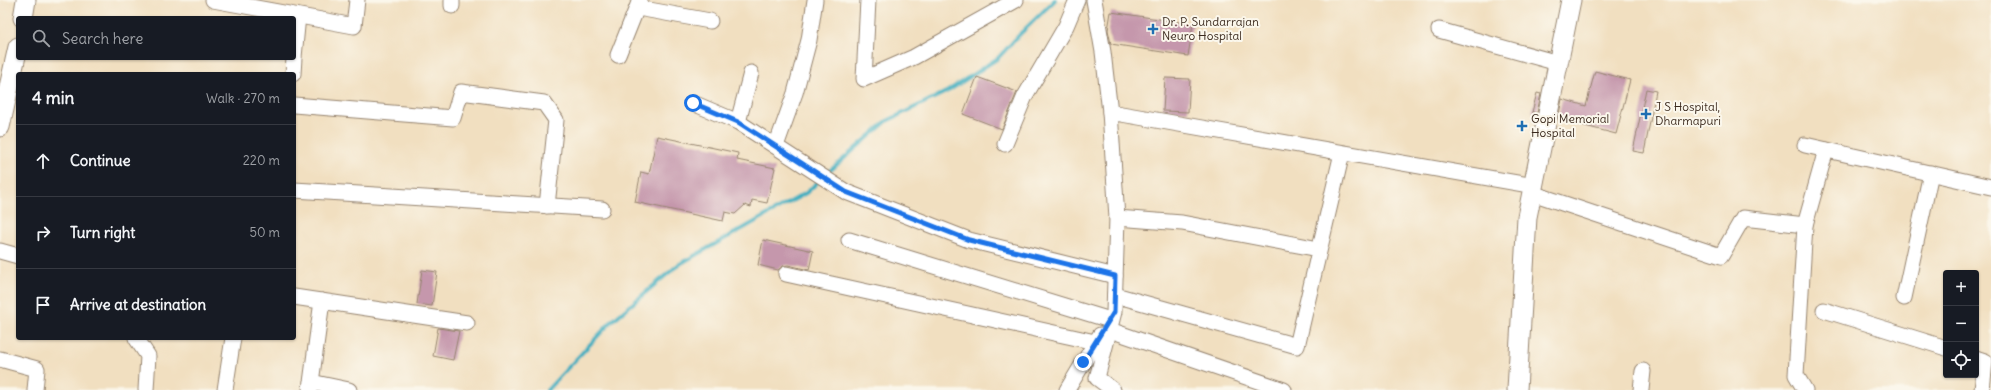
<!DOCTYPE html>
<html lang="en">
<head>
<meta charset="utf-8">
<style>
	:root { --surface:#171b24; --page:#242831; --text:#f1f3f6; --muted:#9ea1a6; --line:#363941 }
	body { margin:0; font-family:Delius,sans-serif; background:var(--page); color:var(--text) }
	.controls { position:absolute; right:12px; bottom:12px; display:grid; overflow:hidden; border-radius:4px; box-shadow:0 1px 3px #0004 }
	.controls button { width:36px; height:36px; display:grid; place-items:center; padding:0; border:0; border-bottom:1px solid var(--line); background:var(--surface); color:var(--text); font:20px sans-serif }
	.stop { position:absolute; width:12px; height:12px; margin:-9px; border:3px solid #1a73e8; border-radius:50%; background:#fff }
	.stop.end { background:#1a73e8; border-color:#fff; box-shadow:0 1px 4px #0008 }
	.list { margin:0; padding:0; list-style:none }
	h2 { display:flex; justify-content:space-between; align-items:center; height:52px; margin:0; padding:0 16px; font-size:17px }
	h2 small { font-size:13px; font-weight:400; color:var(--muted) }
	.list li { display:grid; grid-template-columns:26px 1fr auto; gap:12px; align-items:center; box-sizing:border-box; height:72px; padding:0 16px; border-top:1px solid var(--line) }
	.list b { display:block; font-size:15px; white-space:nowrap }
	.list em { font-size:13px; font-style:normal; color:var(--muted) }
	.icon { flex:none; width:22px; height:22px; fill:none; stroke:currentColor; stroke-width:2; stroke-linecap:round; stroke-linejoin:round }
	.map { position:relative; flex:none; width:1991px; height:390px; overflow:hidden }
	.search { position:absolute; background:var(--surface); box-shadow:0 1px 3px #0004; left:16px; top:16px; width:280px; height:44px; display:flex; align-items:center; gap:10px; box-sizing:border-box; padding:0 14px; border-radius:4px; color:var(--muted); font-size:15px }
	.panel { position:absolute; background:var(--surface); box-shadow:0 1px 3px #0004; left:16px; top:72px; width:280px; height:268px; border-radius:4px }
	.map>svg:first-child { display:block }
</style>
</head>
<body>
<div class="map">
<svg width="1991" height="390" viewBox="0 0 1991 390">
	<rect width="100%" height="100%" fill="#fbf7ec"/>
	<filter id="ink" filterUnits="userSpaceOnUse"><feTurbulence type="fractalNoise" baseFrequency=".025" numOctaves="2"/><feDisplacementMap in="SourceGraphic" scale="8" xChannelSelector="R" yChannelSelector="G"/><feConvolveMatrix kernelMatrix="1 2 1 2 8 2 1 2 1" color-interpolation-filters="sRGB"/></filter>
	<filter id="wash" filterUnits="userSpaceOnUse"><feTurbulence type="fractalNoise" baseFrequency=".012" numOctaves="4" result="noise"/><feDisplacementMap in="SourceGraphic" scale="16" xChannelSelector="R" yChannelSelector="G"/><feGaussianBlur stdDeviation="0.9" result="paint"/><feColorMatrix in="noise" values="0 0 0 0 0 0 0 0 0 0 0 0 0 0 0 0 0 1.4 0 .05"/><feComposite in="paint" operator="in"/></filter>
	<g filter="url(#wash)">
		<rect width="100%" height="100%" fill="#f1dfc0"/>
		<g fill="none" stroke-linecap="round" stroke-linejoin="round">
			<g stroke="#42afc0" stroke-width="4">
				<polyline points="825,175 887,121 948,91 998,58 1022,32 1055,0"/>
				<polyline points="547,390 612,321 678,265 806,193 820,180"/>
			</g>
		</g>
		<g id="blocks">
			<g fill="#c597ac">
				<polygon points="1111,12 1193,24 1188,56 1111,44 1108,30"/>
				<polygon points="1595,71 1630,80 1616,134 1558,119 1562,99 1586,106"/>
				<polygon points="977,77 1017,92 1002,129 963,114"/>
				<polygon points="1165,78 1190,79 1188,112 1163,111"/>
				<polygon points="1646,89 1656,91 1644,153 1633,151"/>
				<polygon points="1537,93 1541,94 1537,113 1532,112"/>
				<polygon points="657,136 738,153 737,160 775,168 767,203 752,200 751,207 745,205 735,214 725,212 723,221 635,202 641,172 649,174"/>
				<polygon points="763,240 813,251 809,270 788,265 783,266 778,270 758,265"/>
				<polygon points="422,270 437,272 432,306 417,304"/>
				<polygon points="438,328 459,331 453,360 433,356"/>
			</g>
		</g>
	</g>
	<g filter="url(#ink)">
		<use href="#blocks" fill-opacity="0" stroke="#96846f" stroke-width="1"/>
		<g fill="none" stroke-linecap="round" stroke-linejoin="round">
			<g stroke="#96846f" stroke-width="17">
				<g id="minor">
					<polyline points="213,0 354,26 357,0"/>
					<polyline points="452,0 452,6"/>
					<polyline points="868,0 864,79 914,57 1016,0"/>
					<polyline points="1094,0 1103,52 1110,112 1117,218 1114,312 1097,378 1113,390"/>
					<polyline points="638,8 710,21"/>
					<polyline points="1439,30 1558,63"/>
					<polyline points="618,55 640,0"/>
					<polyline points="294,57 298,16"/>
					<polyline points="293,74 294,58"/>
					<polyline points="693,103 738,122 846,192 969,240 1115,276"/>
					<polyline points="294,105 453,118 461,92 544,103 556,120 547,206"/>
					<polyline points="1110,112 1534,186"/>
					<polyline points="738,122 751,73"/>
					<polyline points="1005,144 1025,96 1066,26 1077,0"/>
					<polyline points="1805,145 1991,187"/>
					<polyline points="776,146 795,93 809,40 815,0"/>
					<polyline points="294,190 602,209"/>
					<polyline points="1532,193 1721,256 1743,218 1805,225"/>
					<polyline points="1117,218 1182,223 1319,249"/>
					<polyline points="849,240 1110,320"/>
					<polyline points="0,251 18,256"/>
					<polyline points="786,274 1095,342"/>
					<polyline points="1115,295 1297,346 1342,153"/>
					<polyline points="294,297 467,323"/>
					<polyline points="1904,298 1931,173"/>
					<polyline points="1824,310 1946,348"/>
					<polyline points="1110,330 1284,390"/>
					<polyline points="136,338 148,356 146,390"/>
					<polyline points="1976,358 1985,361 1982,390"/>
					<polyline points="0,359 37,369 35,390"/>
					<polyline points="311,382 349,390"/>
					<polyline points="225,390 233,338"/>
					<polyline points="310,390 322,301"/>
					<polyline points="1067,390 1100,335"/>
					<polyline points="1641,390 1643,371"/>
					<polyline points="1805,390 1796,375 1805,225 1826,150"/>
				</g>
			</g>
			<g stroke="#96846f" stroke-width="21">
				<g id="tertiary">
					<polyline points="23,18 26,0"/>
					<polyline points="0,127 18,47"/>
					<polyline points="1517,390 1527,217 1571,0"/>
				</g>
			</g>
			<use href="#minor" stroke="#fff" stroke-width="15"/>
			<use href="#tertiary" stroke="#fff" stroke-width="19"/>
		</g>
	</g>
	<g fill="none" stroke-linecap="round" stroke-linejoin="round" filter="url(#ink)">
		<polyline stroke="#1a73e8" stroke-width="5" points="693,103 738,122 846,192 969,240 1115,276 1114,312 1083,362"/>
	</g>
	<g fill="#1f6fb2" stroke="#fbf7ec" stroke-width="1.5">
		<path d="M1151 23h4v4h4v4h-4v4h-4v-4h-4v-4h4z"/>
		<path d="M1644 108h4v4h4v4h-4v4h-4v-4h-4v-4h4z"/>
		<path d="M1520 120h4v4h4v4h-4v4h-4v-4h-4v-4h4z"/>
	</g>
	<g text-anchor="middle" stroke-width="4" stroke-linejoin="round" paint-order="stroke">
		<g font-size="12" fill="#3b2a1e" stroke="#fbf7ec" text-anchor="start">
			<text x="1162" y="26">Dr. P. Sundarrajan<tspan x="1162" dy="14">Neuro Hospital</tspan></text>
			<text x="1655" y="111">J S Hospital,<tspan x="1655" dy="14">Dharmapuri</tspan></text>
			<text x="1531" y="123">Gopi Memorial<tspan x="1531" dy="14">Hospital</tspan></text>
		</g>
	</g>
</svg>
<div class="controls">
<button>+</button>
<button>−</button>
<button><svg class="icon" aria-label="locate" viewBox="0 0 24 24"><circle cx="12" cy="12" r="6"/><path d="M12 2v4M12 18v4M2 12h4M18 12h4"/></svg></button>
</div>
<div class="stop" style="left:693px;top:103px"></div>
<div class="stop end" style="left:1083px;top:362px"></div>
<div class="search"><svg class="icon" aria-label="search" viewBox="0 0 24 24"><circle cx="10" cy="10" r="6"/><path d="M15 15l6 6"/></svg>Search here</div>
<section class="panel">
<h2>4 min<small>Walk · 270 m</small></h2>
<ul class="list">
<li><svg class="icon" aria-label="ahead" viewBox="0 0 24 24"><path d="M12 20V5M6 11l6-6 6 6"/></svg><div><b>Continue</b></div><em>220 m</em></li>
<li><svg class="icon" aria-label="right" viewBox="0 0 24 24"><path d="M7 20v-9h11M14 6l5 5-5 5"/></svg><div><b>Turn right</b></div><em>50 m</em></li>
<li><svg class="icon" aria-label="arrive" viewBox="0 0 24 24"><path d="M6 21V4h12l-3 4 3 4H6"/></svg><div><b>Arrive at destination</b></div></li>
</ul>
</section>
</div>
</body>
</html>
